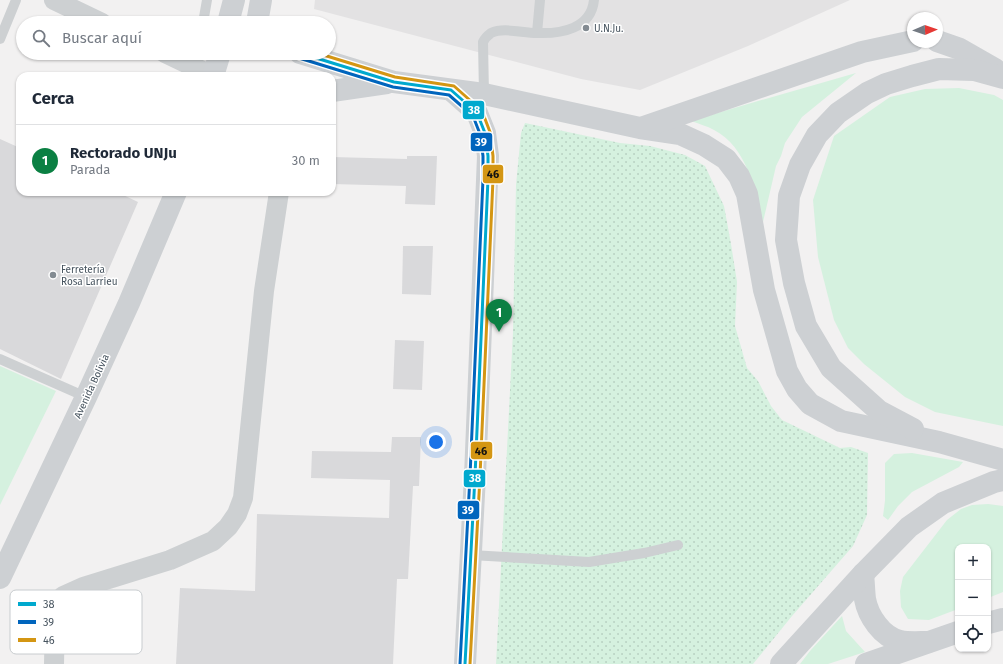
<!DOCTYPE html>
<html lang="es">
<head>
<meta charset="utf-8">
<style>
	:root { --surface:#fff; --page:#f6f6f7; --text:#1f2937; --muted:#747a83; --line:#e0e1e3; --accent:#0b8043 }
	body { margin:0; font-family:"Fira Sans",sans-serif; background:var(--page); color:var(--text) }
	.controls { position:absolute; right:12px; bottom:12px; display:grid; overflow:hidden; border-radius:8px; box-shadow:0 1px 3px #0004 }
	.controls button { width:36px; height:36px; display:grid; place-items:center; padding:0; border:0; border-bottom:1px solid var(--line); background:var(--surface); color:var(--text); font:20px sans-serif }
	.compass { position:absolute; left:907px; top:12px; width:36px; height:36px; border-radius:50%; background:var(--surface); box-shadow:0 1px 3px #0004; rotate:88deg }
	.you { position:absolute; left:436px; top:442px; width:14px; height:14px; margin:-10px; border:3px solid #fff; border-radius:50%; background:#1a73e8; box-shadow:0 0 0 6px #1a73e833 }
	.badge { display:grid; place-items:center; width:26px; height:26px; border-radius:50%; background:var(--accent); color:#fff; font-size:13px; font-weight:700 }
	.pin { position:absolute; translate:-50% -33px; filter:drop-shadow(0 1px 2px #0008) }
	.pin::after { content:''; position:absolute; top:21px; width:14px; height:12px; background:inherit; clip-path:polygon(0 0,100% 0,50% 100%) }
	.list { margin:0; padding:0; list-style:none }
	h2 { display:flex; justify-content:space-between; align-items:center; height:52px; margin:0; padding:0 16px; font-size:17px }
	h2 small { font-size:13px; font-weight:400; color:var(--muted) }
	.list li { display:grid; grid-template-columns:26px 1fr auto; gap:12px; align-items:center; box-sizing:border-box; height:72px; padding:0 16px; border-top:1px solid var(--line) }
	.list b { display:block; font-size:15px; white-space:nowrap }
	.list p { margin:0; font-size:13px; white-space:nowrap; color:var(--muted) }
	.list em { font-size:13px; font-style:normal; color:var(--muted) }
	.icon { flex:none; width:22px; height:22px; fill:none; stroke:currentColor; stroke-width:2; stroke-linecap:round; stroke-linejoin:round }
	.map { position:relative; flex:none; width:1003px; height:664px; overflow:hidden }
	.search { position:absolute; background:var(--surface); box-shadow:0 1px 3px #0004; left:16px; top:16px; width:320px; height:44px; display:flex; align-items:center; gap:10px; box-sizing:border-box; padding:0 14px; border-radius:22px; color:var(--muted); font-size:15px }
	.panel { position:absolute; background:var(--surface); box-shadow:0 1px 3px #0004; left:16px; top:72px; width:320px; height:124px; border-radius:12px }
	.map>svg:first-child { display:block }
</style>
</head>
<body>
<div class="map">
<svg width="1003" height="664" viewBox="0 0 1003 664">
	<defs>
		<pattern id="park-dots" width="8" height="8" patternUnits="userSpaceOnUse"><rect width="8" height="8" fill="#d5f1df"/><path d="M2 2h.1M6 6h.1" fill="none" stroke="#b8d1c2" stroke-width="1.8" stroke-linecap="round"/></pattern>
	</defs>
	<rect width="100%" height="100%" fill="#f2f1f1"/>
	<polygon fill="#e3e2e3" points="315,0 850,0 748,46 640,90 581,79 314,9"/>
	<g fill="#d5f1df">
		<path d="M 856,73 L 802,117 L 785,143 L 781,156 L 776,166 L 763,222 C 755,190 747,147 714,130 C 707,126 699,124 691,121 C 746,104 801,89 856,73 Z"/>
		<polygon points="959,88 994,95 1003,100 1003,426 935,412 905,397 864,364 848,348 834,320 818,257 813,200 834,136 890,97 925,89"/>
		<polygon points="0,366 56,391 0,505"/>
		<polygon points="912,453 963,462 959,467 912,492 898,506 888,520 883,516 885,501 885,463 894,454"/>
		<polygon points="988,504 1003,506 1003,592 988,598 988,547 958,547 958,609 929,620 908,619 901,607 900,591 903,577 947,520 961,509 972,505"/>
		<polygon points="842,616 846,631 865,652 828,664 800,664 810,651"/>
	</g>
	<polygon fill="url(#park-dots)" points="525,123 620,143 650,146 685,155 705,166 724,206 731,244 737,282 735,326 747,368 758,381 771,406 782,420 840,448 851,447 868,453 867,515 853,546 792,616 753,664 496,664 513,332 516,185 521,133"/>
	<g fill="#d9d9db">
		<polygon points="0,139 20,148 20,192 117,192 138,202 61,379 0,349"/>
		<polygon points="407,156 437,156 435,205 405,204 406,186 332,184 332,157 407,159"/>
		<polygon points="403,246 433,246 431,295 402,294"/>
		<polygon points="395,340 424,341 422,390 393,389"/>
		<polygon points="392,437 421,437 419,486 413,486 408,579 397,579 393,664 176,664 180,588 255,591 257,514 389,518 390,480 311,478 312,451 391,452"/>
	</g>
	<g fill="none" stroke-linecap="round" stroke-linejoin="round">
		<g stroke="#cdd0d2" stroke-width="10">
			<polyline points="203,23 207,0"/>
			<polyline points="537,33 540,0"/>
			<polyline points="0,39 16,0"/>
			<path d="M 484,94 L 483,42 C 485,38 487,36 491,33 C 504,27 522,33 537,33 C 561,34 591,29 594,0"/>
			<polyline points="0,359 86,397"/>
			<polyline points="471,555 589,562 644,553 678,545"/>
		</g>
		<g stroke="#cdd0d2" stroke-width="20">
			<polyline points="54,0 102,23"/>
			<polyline points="165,53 213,76"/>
			<polyline points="54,664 55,615 63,596 83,587 170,560 213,541 228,527 237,514 243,498 264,291 279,192"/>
		</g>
		<g stroke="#cdd0d3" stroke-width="22">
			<polyline points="228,23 234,0"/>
			<polyline points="257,23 261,0"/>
			<polyline points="937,41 960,49 995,69"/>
			<polyline points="300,53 394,82 484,94 640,128 680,134 704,145 726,159 739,176 747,194 764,290 787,371 797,389 810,404 841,421 939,442 1003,460"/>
			<polyline points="213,76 220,53"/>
			<polyline points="451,90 477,113 485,133 488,156 475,476 465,664"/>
			<polyline points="332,91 387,83"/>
			<polyline points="644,127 862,52 913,41"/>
			<polyline points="913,429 879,411 831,368 806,326 794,283 786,240 789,196 800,165 817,135 838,113 867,93 886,84 912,76 939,69 974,70 1003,78"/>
			<path d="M 863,574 C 864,582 864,591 865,599 C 868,616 882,637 900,641 C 908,643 919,642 928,642"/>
			<polyline points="0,578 86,397 129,303 176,192"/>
			<polyline points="988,623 1003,619"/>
			<polyline points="781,664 863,574 909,527 943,503 994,482 1003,480"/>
			<polyline points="866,664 958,632"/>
		</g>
		<g stroke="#fff" stroke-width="6">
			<polyline id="bus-1" points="300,53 394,82 451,90 477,113 485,133 488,156 488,179 475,476 465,664"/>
		</g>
		<g stroke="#fff" stroke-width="6">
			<polyline id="bus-2" points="299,58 393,87 449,95 473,116 480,134 483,156 483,179 470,476 460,664"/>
		</g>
		<g stroke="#fff" stroke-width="6">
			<polyline id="bus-3" points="317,53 395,77 454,86 482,111 490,132 493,156 493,179 480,476 470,664"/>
		</g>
		<use href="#bus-1" stroke="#00a9ce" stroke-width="3"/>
		<use href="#bus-2" stroke="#0065bd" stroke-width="3"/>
		<use href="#bus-3" stroke="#d49613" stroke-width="3"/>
	</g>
	<g fill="#838b92" stroke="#fff" stroke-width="1.5">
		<circle cx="586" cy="28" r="4"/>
		<circle cx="53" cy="275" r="4"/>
	</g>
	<g text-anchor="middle" stroke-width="3" stroke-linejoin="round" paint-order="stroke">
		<g font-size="10" fill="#47545f" stroke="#fff" text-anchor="start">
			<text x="594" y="32">U.N.Ju.</text>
			<text x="61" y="273">Ferretería<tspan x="61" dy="12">Rosa Larrieu</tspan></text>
		</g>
		<g font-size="10" fill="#47545f" stroke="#fff">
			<text transform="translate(91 386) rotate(-65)" y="4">Avenida Bolivia</text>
		</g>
	</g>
	<rect x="10" y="590" width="132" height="64" rx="6" fill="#fff" stroke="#c8cccf" stroke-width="1"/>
	<rect x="18" y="602" width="18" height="4" fill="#00a9ce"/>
	<rect x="18" y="620" width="18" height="4" fill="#0065bd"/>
	<rect x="18" y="638" width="18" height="4" fill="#d49613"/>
	<g font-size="11" fill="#47545f">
		<text x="43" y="608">38</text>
		<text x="43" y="626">39</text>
		<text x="43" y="644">46</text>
	</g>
	<g stroke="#fff" stroke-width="1.5">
		<rect x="462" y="100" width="23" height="20" rx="4" fill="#00a9ce"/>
		<rect x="470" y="132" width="23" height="20" rx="4" fill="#0065bd"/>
		<rect x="482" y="164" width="22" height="20" rx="4" fill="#d49613"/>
		<rect x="470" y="441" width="23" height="19" rx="4" fill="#d49613"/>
		<rect x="463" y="469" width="23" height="19" rx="4" fill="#00a9ce"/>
		<rect x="457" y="500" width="23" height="20" rx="4" fill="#0065bd"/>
	</g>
	<g font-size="11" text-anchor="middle" font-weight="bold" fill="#fff">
		<text x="474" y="114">38</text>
		<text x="481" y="146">39</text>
		<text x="475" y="482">38</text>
		<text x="468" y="514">39</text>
	</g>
	<g font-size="11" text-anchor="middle" font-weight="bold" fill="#111">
		<text x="493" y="178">46</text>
		<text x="481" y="455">46</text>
	</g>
</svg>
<div class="controls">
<button>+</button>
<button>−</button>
<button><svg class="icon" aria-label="locate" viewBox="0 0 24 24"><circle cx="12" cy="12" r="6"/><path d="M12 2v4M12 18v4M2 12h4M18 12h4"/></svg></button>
</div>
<svg class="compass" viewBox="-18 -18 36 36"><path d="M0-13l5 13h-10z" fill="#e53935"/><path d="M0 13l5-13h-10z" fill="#747a83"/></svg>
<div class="you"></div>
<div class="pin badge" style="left:499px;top:332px">1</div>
<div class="search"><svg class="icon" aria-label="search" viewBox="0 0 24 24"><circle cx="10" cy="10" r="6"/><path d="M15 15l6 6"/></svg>Buscar aquí</div>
<section class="panel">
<h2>Cerca<small></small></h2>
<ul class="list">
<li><span class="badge">1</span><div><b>Rectorado UNJu</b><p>Parada</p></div><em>30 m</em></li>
</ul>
</section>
</div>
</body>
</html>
